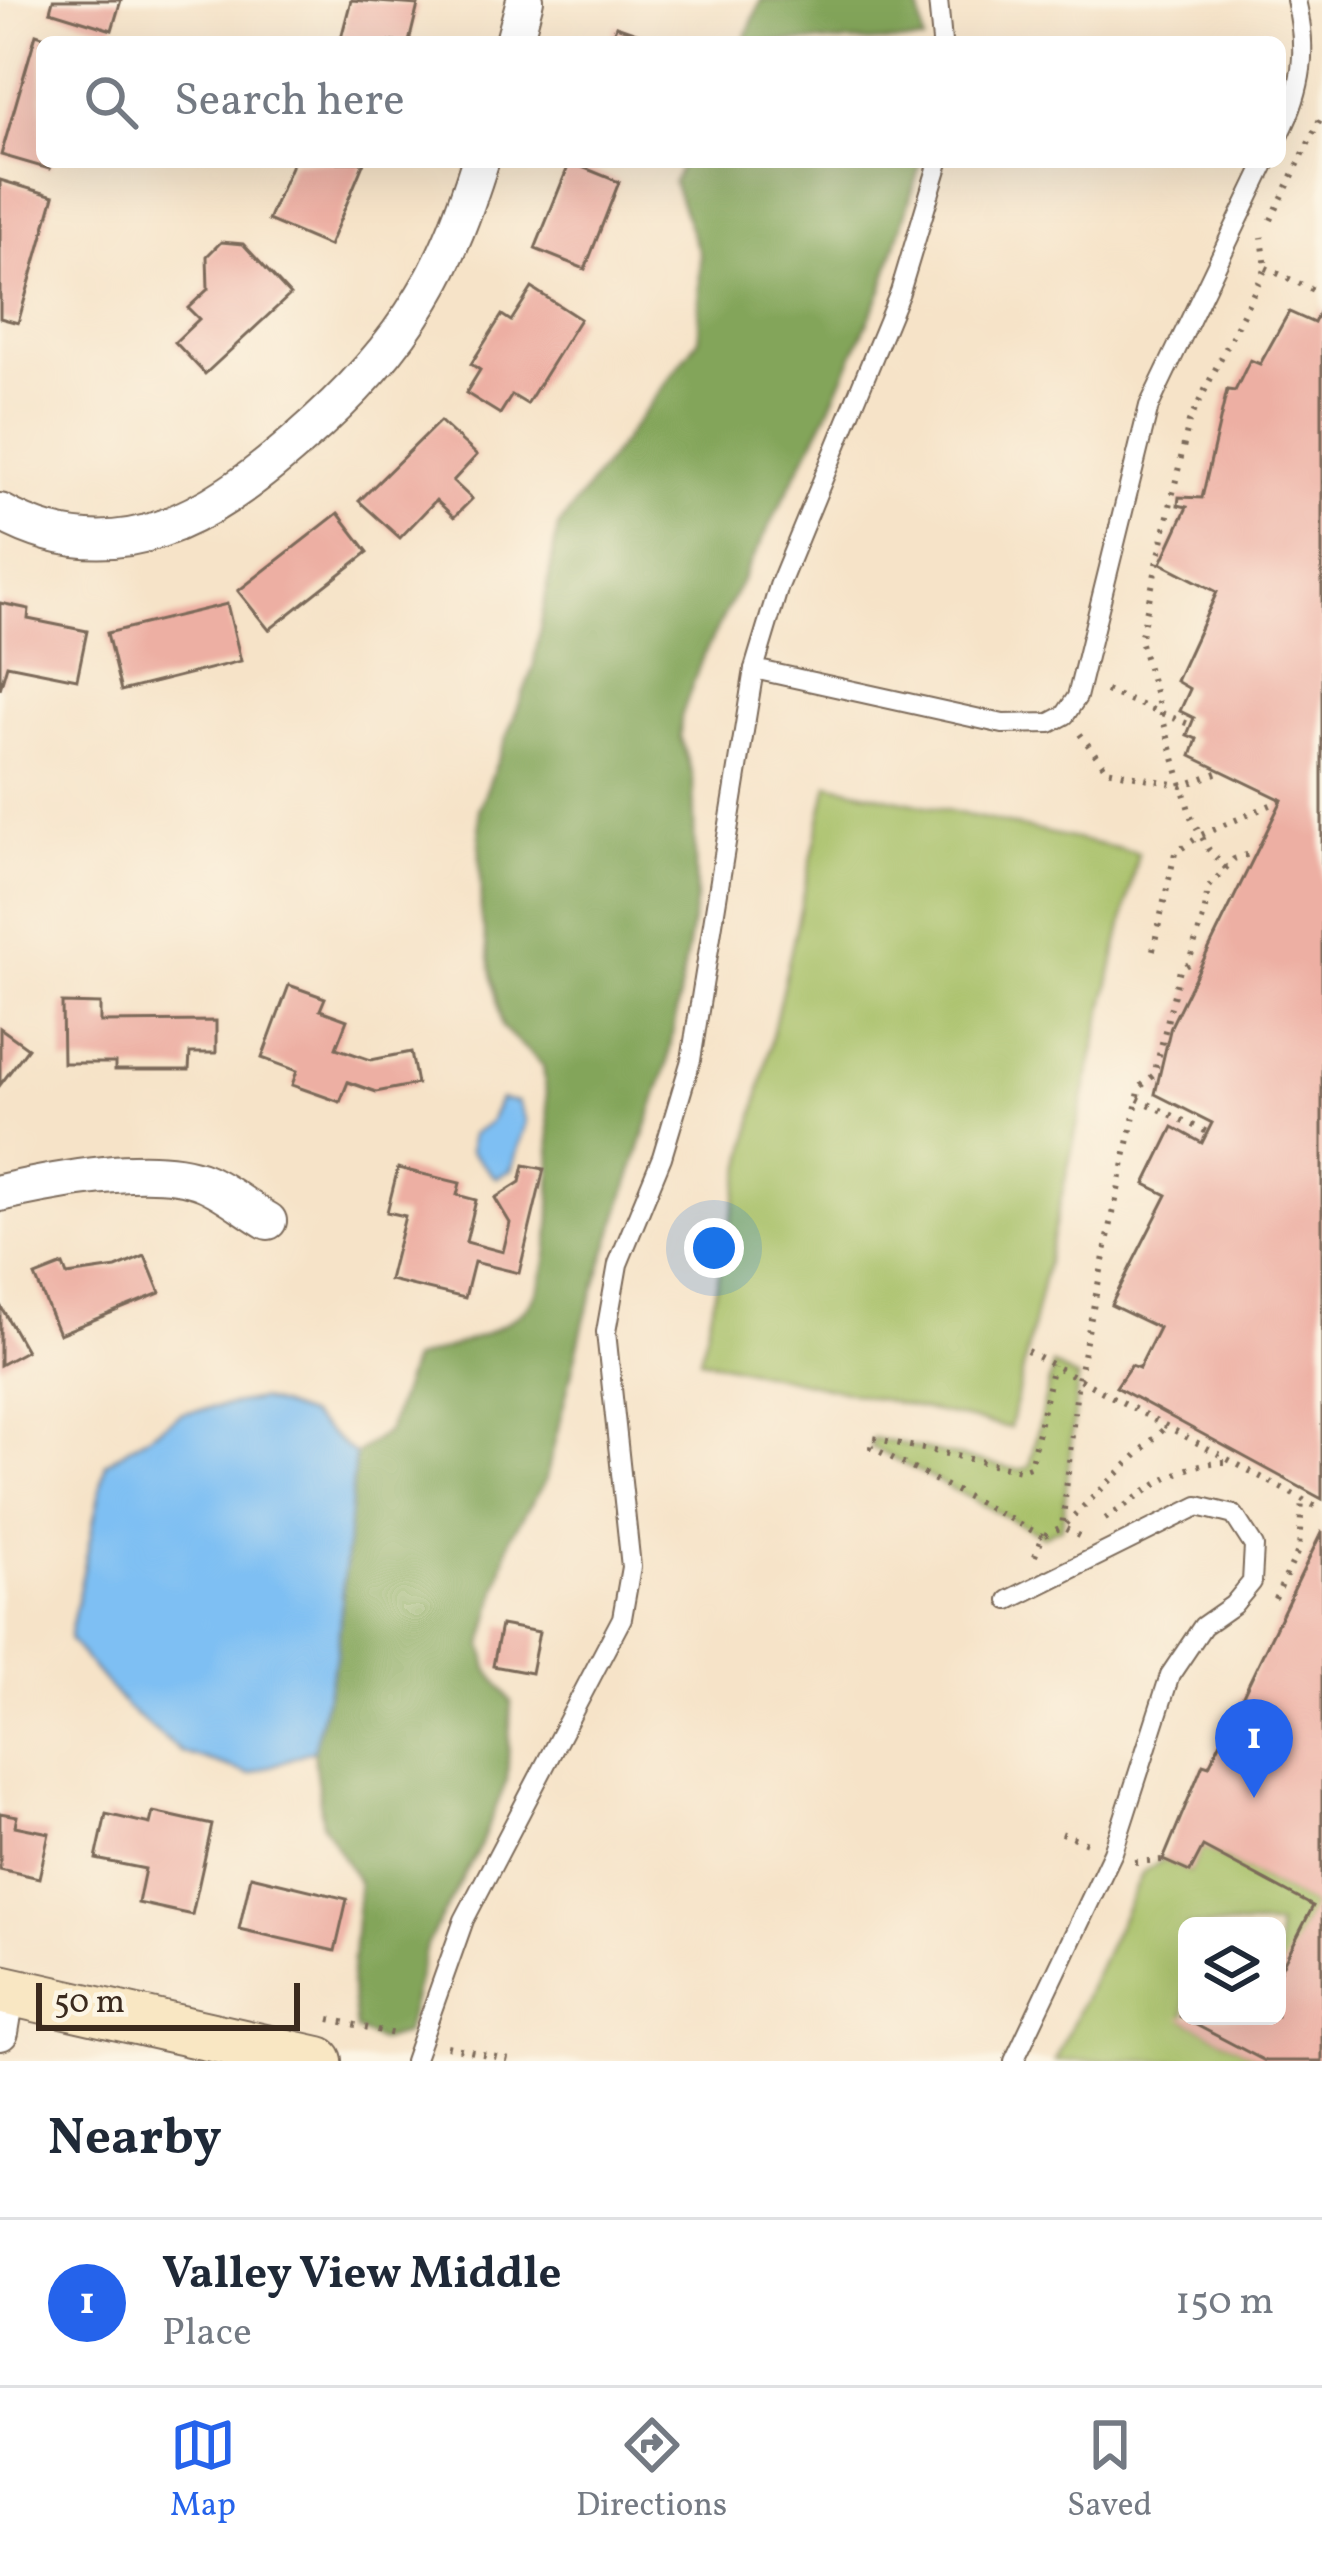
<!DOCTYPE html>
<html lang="en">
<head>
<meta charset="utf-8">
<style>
	:root { --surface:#fff; --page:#f6f6f7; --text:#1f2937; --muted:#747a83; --line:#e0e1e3; --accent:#2563eb }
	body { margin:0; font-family:Vollkorn,serif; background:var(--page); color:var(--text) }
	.controls { position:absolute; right:36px; bottom:36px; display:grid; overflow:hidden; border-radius:18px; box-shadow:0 12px 48px #0002 }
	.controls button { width:108px; height:108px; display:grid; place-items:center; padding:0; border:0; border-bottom:3px solid var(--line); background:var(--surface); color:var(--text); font:60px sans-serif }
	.scale { position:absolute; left:36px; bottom:30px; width:264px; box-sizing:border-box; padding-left:12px; border:6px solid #3b2a1e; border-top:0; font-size:33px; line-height:42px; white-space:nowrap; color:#3b2a1e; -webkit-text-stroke:9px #fcf5e5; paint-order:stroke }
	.you { position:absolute; left:714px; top:1248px; width:42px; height:42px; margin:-30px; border:9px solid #fff; border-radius:50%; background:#1a73e8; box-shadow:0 0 0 18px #1a73e833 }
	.badge { display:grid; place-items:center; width:78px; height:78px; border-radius:50%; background:var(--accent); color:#fff; font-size:39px; font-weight:700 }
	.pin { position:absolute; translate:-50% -99px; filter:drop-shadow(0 3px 6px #0008) }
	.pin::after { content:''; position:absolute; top:63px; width:42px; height:36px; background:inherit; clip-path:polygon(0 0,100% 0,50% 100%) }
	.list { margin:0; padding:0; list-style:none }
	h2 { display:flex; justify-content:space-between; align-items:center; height:156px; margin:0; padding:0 48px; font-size:51px }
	h2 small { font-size:39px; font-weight:400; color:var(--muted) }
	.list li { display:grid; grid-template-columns:78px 1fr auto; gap:36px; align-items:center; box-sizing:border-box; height:168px; padding:0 48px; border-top:3px solid var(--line) }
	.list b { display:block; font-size:45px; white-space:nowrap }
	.list p { margin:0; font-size:39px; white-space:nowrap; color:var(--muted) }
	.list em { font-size:39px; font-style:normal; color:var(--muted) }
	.icon { flex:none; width:66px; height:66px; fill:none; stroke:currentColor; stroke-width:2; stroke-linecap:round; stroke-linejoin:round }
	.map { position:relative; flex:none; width:1322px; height:2061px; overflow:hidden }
	.search { position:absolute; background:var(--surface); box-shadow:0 12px 48px #0002; left:36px; right:36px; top:36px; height:132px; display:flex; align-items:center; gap:30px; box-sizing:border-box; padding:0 42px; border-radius:18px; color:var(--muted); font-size:45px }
	.sheet { height:324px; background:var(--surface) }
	nav { display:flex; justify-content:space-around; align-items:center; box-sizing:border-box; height:168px; border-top:3px solid var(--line); background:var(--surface); font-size:33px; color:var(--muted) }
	nav a { display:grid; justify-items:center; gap:6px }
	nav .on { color:var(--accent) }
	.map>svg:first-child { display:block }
</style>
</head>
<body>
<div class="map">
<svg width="1322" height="2061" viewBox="0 0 1322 2061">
	<rect width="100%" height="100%" fill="#fcf5e5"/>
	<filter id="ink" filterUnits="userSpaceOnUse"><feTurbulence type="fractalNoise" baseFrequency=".00833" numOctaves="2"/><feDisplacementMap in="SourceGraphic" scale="24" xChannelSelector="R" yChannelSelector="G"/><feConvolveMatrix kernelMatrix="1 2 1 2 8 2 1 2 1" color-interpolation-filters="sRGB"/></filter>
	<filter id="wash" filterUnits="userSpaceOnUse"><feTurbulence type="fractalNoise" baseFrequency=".004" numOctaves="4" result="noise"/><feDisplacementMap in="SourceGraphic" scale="48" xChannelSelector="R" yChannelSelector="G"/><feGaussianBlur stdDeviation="2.7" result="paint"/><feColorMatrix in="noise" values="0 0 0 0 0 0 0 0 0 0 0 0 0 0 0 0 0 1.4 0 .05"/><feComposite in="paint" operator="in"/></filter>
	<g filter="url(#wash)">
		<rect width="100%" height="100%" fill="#f6e3c8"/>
		<g fill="#a4be64" stroke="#707441" stroke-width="3">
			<polygon points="828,784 1138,853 1010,1428 700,1359"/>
			<polygon points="1053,1365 1078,1379 1062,1527 1043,1536 871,1447 873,1438 1019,1470 1029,1467"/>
			<polygon points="1203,1847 1313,1906 1279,1977 1277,1926 1187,1926 1185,2019 1265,2061 1055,2061 1143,1872 1163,1860 1190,1872"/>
		</g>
		<g fill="#83a55a" stroke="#5f683c" stroke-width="3">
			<polygon points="761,0 918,0 924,42 744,42"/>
			<path d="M 683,162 L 921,162 L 882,290 L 825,418 L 702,658 L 681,717 L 680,736 L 693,777 L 696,900 L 667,1065 L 585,1317 L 545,1482 L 511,1535 L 483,1645 L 488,1669 L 511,1702 L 507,1780 L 480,1846 L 426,1946 L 405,2034 L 380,2041 L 356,2030 L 351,1984 L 359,1883 L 323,1824 L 313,1750 L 337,1652 L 355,1455 L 388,1431 L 412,1360 C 448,1347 493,1336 523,1311 C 566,1275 549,1119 543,1066 L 502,1027 L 481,916 L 479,809 L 533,668 L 558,527 L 699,339 L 700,255 L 673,182 Z"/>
		</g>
		<g fill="#7ebff3" stroke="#5c7488" stroke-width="3">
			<polygon points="500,1099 518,1102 526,1121 511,1170 496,1178 470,1151 471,1135 490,1122"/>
			<polygon points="260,1399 308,1415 355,1455 337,1652 313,1750 250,1774 181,1752 127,1708 69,1639 106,1463 183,1413"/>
		</g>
		<g id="blocks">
			<g fill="#edafa3">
				<polygon points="53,0 121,0 112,30 50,11"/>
				<polygon points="351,0 418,5 409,42 340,42"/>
				<polygon points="616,26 660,41 660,42 610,42"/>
				<polygon points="36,34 58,41 42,42 42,162 52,162 49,169 1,155"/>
				<polygon points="293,162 364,162 329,246 268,220"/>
				<polygon points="570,162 619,182 585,269 535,249"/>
				<polygon points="0,180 54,196 18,323 0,318"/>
				<polygon points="221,242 243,244 290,295 205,374 175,342 199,319 188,308 208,289 207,256"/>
				<polygon points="532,288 580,319 527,404 512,395 500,414 466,393 480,370 471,364 502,315 511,321"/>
				<polygon points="1322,305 1322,1499 1116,1387 1131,1365 1139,1368 1159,1328 1111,1305 1167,1195 1145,1184 1173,1127 1202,1143 1212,1123 1155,1094 1171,1026 1282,800 1191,756 1197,739 1187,735 1194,718 1180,711 1190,689 1176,681 1217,592 1161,563 1187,507 1178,505 1179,497 1202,498 1227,390 1235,391 1250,360 1260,364 1289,312 1314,323"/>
				<polygon points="440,421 477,455 453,481 472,499 454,517 436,500 400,538 359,501"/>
				<polygon points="338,513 368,552 269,630 238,591"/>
				<polygon points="0,603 29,609 28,619 87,631 77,679 7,665 0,689"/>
				<polygon points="227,604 241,661 121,691 107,633"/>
				<polygon points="289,985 325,998 320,1010 347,1020 336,1048 371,1060 411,1052 417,1084 376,1092 348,1082 340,1102 292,1085 297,1071 262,1058"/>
				<polygon points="62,1003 100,1004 100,1022 216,1021 216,1053 190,1053 189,1070 115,1070 115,1063 63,1063"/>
				<polygon points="0,1028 28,1048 0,1085"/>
				<polygon points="524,1165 544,1169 519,1273 474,1262 465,1298 389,1280 405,1216 387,1212 398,1168 460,1183 457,1195 476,1200 466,1242 503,1252 510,1223 495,1198 520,1182"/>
				<polygon points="145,1256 160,1293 59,1334 35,1276 63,1265 67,1275 116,1268"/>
				<polygon points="0,1305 26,1351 0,1365"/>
				<polygon points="1322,1531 1322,2061 1265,2061 1179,2016 1277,2016 1277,1976 1313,1906 1203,1847 1190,1872 1163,1860 1203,1764 1209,1766"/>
				<polygon points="501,1625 539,1632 531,1673 493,1666"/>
				<polygon points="153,1812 212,1825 192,1915 138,1903 145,1869 96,1859 106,1814 150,1824"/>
				<polygon points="0,1813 17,1816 15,1826 49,1833 39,1878 0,1869"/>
				<polygon points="251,1876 347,1899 335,1951 239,1929"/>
			</g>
		</g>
	</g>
	<g filter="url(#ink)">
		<use href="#blocks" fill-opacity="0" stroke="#7c6b5a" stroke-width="3"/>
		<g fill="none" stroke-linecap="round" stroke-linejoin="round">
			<g stroke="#7c6b5a" stroke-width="22">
				<g id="lane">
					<polyline points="938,0 942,42"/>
					<path d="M 1280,134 C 1303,88 1308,50 1296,0"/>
					<polyline points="754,669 1003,724 1050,723 1065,715 1077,697 1149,406 1266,162"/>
					<polyline points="1009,1600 1198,1506 1234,1515 1254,1546 1252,1582 1233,1605 1203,1626 1170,1675 1113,1852 1014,2061"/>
					<polyline points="414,2061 464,1920 622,1618 631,1567 606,1332 618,1264 662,1157 691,1060 754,669 779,586 900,292 939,162"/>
				</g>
			</g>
			<g stroke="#7c6b5a" stroke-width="40">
				<g id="street">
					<polyline points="514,42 525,0"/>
					<path d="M 0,512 C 116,577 210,517 297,441 C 346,399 390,353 423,297 C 449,254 465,209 480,162"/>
					<path d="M 0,1193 C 53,1181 152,1161 204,1182 C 226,1191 247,1209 268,1221"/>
					<polyline points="0,2032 7,1990"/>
				</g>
			</g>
			<g stroke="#7c6b5a" stroke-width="52">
				<polyline id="secondary" points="0,1989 318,2061"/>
			</g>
			<g stroke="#7c6b5a" stroke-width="6" stroke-dasharray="3 9" stroke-linecap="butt">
				<polyline points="1271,220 1322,115"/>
				<polyline points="1266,268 1322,294"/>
				<polyline points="1106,691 1191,725"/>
				<polyline points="1080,734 1107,770 1182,786 1222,771"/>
				<polyline points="1226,868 1209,850 1191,817 1140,640 1189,422 1266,268 1262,237"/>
				<polyline points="1153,950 1175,853 1201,835 1282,800"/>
				<polyline points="1138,1099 1207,1132"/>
				<polyline points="1027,1351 1322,1510"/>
				<path d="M 1105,1519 C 1144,1494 1178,1462 1226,1462"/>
				<polyline points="1043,1536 871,1447 873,1438 1020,1470 1030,1467 1053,1365"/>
				<polyline points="1079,1536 1062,1527 1166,1427"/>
				<path d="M 1035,1556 L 1043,1536 L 1062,1527 L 1078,1379 L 1140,1087 L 1154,1075 L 1180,970 L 1189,964 C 1195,936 1207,918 1207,889 L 1234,859 L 1256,852"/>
				<polyline points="1275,1599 1299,1549 1302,1500"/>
				<polyline points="1061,1833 1090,1844"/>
				<polyline points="1135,1862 1162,1860"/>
				<polyline points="330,2019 399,2035"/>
				<polyline points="447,2046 514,2061"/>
			</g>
			<use href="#lane" stroke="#fff" stroke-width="18"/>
			<use href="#street" stroke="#fff" stroke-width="36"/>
			<use href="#secondary" stroke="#f9e7c3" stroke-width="48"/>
		</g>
	</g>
</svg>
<div class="controls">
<button><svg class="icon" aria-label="layers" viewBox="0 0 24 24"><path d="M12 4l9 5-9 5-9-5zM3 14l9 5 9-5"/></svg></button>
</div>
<div class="scale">50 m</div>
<div class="you"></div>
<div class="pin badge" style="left:1254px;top:1798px">1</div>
<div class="search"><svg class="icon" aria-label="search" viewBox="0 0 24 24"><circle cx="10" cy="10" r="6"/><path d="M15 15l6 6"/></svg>Search here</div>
</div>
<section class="sheet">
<h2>Nearby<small></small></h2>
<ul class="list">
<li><span class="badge">1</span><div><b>Valley View Middle</b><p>Place</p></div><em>150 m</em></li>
</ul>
</section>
<nav>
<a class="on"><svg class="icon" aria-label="map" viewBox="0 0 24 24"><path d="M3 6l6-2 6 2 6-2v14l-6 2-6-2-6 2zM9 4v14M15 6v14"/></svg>Map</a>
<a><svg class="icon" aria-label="directions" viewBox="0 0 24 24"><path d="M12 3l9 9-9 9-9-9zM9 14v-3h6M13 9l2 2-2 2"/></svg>Directions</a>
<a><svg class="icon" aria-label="saved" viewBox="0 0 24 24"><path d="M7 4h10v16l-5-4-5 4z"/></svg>Saved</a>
</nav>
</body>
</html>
